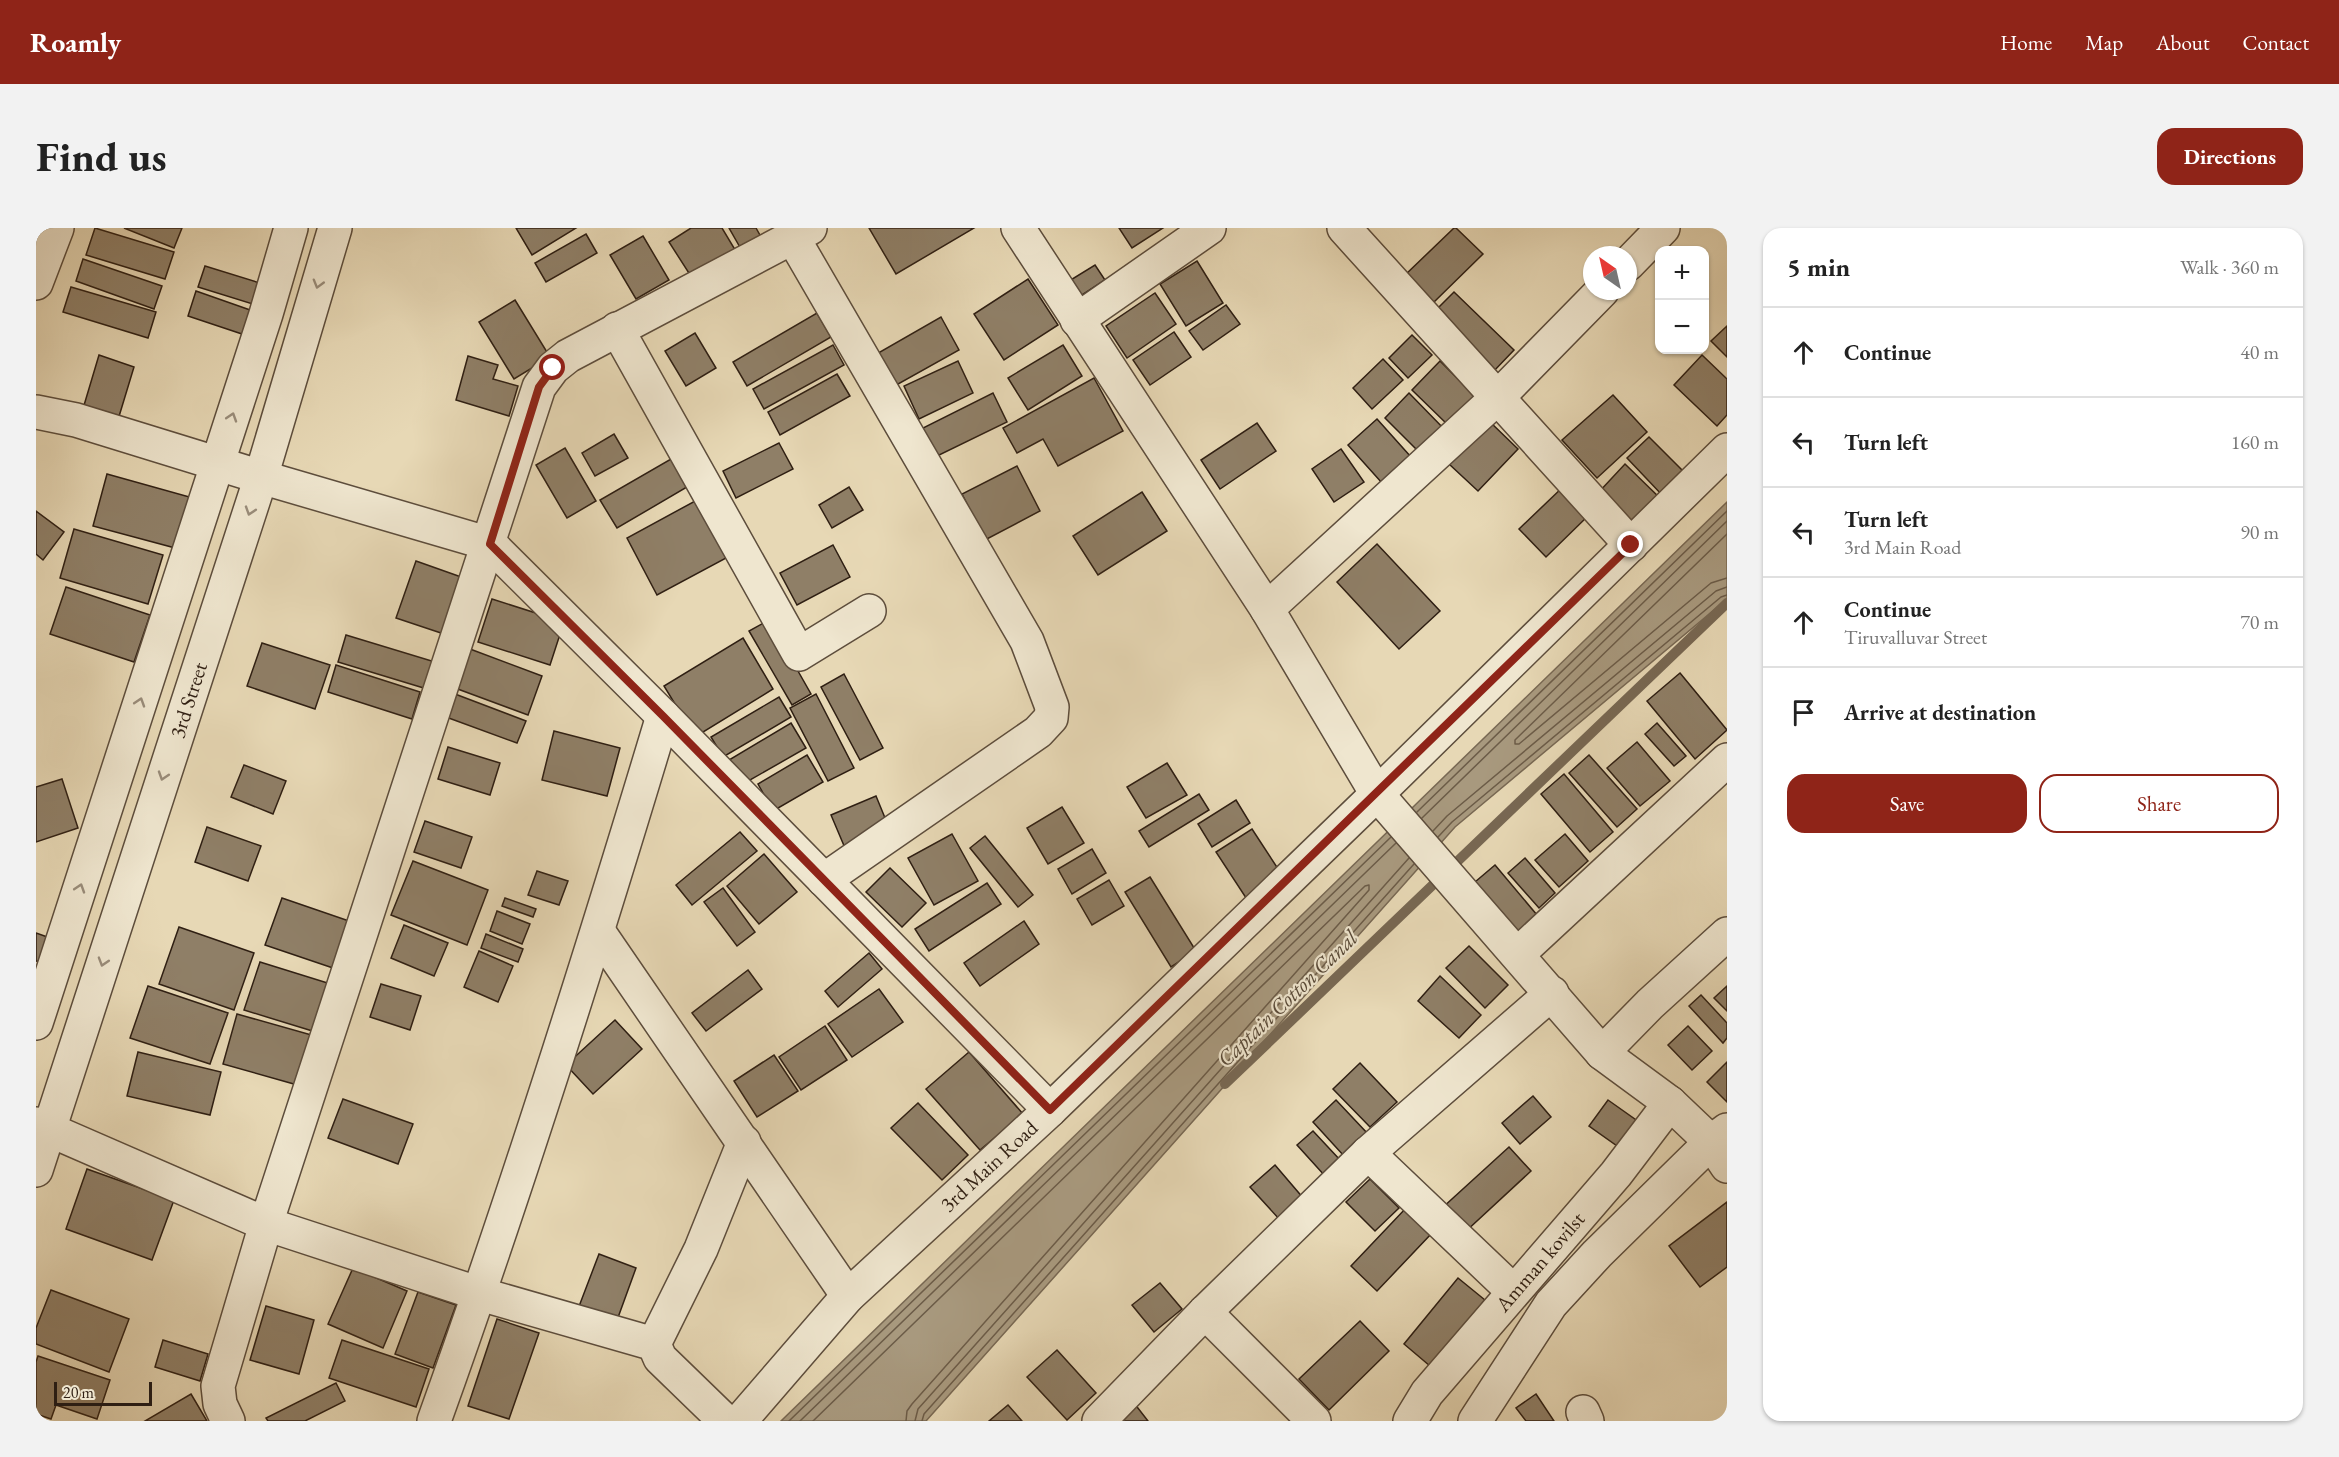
<!DOCTYPE html>
<html lang="en">
<head>
<meta charset="utf-8">
<style>
	:root { --surface:#fff; --page:#f2f2f2; --text:#222; --muted:#767676; --line:#e0e0e0; --accent:#8f2418 }
	body { margin:0; font-family:"EB Garamond",serif; background:var(--page); color:var(--text) }
	.controls { position:absolute; right:18px; top:18px; display:grid; overflow:hidden; border-radius:12px; box-shadow:0 2px 4px #0004 }
	.controls button { width:54px; height:54px; display:grid; place-items:center; padding:0; border:0; border-bottom:2px solid var(--line); background:var(--surface); color:var(--text); font:30px sans-serif }
	.compass { position:absolute; left:1547px; top:18px; width:54px; height:54px; border-radius:50%; background:var(--surface); box-shadow:0 2px 4px #0004; rotate:326deg }
	.scale { position:absolute; left:18px; bottom:15px; width:98px; box-sizing:border-box; padding-left:6px; border:3px solid #2f1f13; border-top:0; font-size:16px; line-height:21px; white-space:nowrap; color:#2f1f13; -webkit-text-stroke:4px #efe6cf; paint-order:stroke }
	.stop { position:absolute; width:18px; height:18px; margin:-14px; border:4px solid #8f2418; border-radius:50%; background:#fff }
	.stop.end { background:#8f2418; border-color:#fff; box-shadow:0 2px 6px #0008 }
	.list { margin:0; padding:0; list-style:none }
	h2 { display:flex; justify-content:space-between; align-items:center; height:78px; margin:0; padding:0 24px; font-size:26px }
	h2 small { font-size:20px; font-weight:400; color:var(--muted) }
	.list li { display:grid; grid-template-columns:39px 1fr auto; gap:18px; align-items:center; box-sizing:border-box; height:90px; padding:0 24px; border-top:2px solid var(--line) }
	.list b { display:block; font-size:22px; white-space:nowrap }
	.list p { margin:0; font-size:20px; white-space:nowrap; color:var(--muted) }
	.list em { font-size:20px; font-style:normal; color:var(--muted) }
	.actions { display:flex; gap:12px; padding:18px 24px }
	.actions a { flex:1; padding:14px 0; border:2px solid var(--accent); border-radius:18px; text-align:center; font-size:21px; color:var(--accent) }
	.actions .main { background:var(--accent); color:#fff }
	.icon { flex:none; width:33px; height:33px; fill:none; stroke:currentColor; stroke-width:2; stroke-linecap:round; stroke-linejoin:round }
	.map { position:relative; flex:none; width:1691px; height:1193px; overflow:hidden; border-radius:18px }
	header { display:flex; align-items:center; gap:36px; box-sizing:border-box; height:84px; padding:0 30px; background:var(--accent); color:#fff }
	header strong { font-size:28px }
	nav { display:flex; gap:33px; margin-inline-start:auto; font-size:21px }
	.intro { display:flex; align-items:center; justify-content:space-between; box-sizing:border-box; height:144px; padding:0 36px }
	h1 { margin:0; font-size:42px }
	.button { padding:15px 27px; border-radius:18px; background:var(--accent); color:#fff; font-size:21px; font-weight:700 }
	main { display:flex; gap:36px; padding:0 36px }
	aside { flex:1; background:var(--surface); border-radius:18px; box-shadow:0 2px 4px #0004 }
	.map>svg:first-child { display:block }
</style>
</head>
<body>
<header>
<strong>Roamly</strong>
<nav><a>Home</a><a>Map</a><a>About</a><a>Contact</a></nav>
</header>
<div class="intro"><h1>Find us</h1><a class="button">Directions</a></div>
<main>
<div class="map">
<svg width="1691" height="1193" viewBox="0 0 1691 1193">
	<rect width="100%" height="100%" fill="#e7d8b5"/>
	<filter id="stains"><feTurbulence type="fractalNoise" baseFrequency=".00333" numOctaves="4"/><feColorMatrix values="0 0 0 0 .2 0 0 0 0 .09 0 0 0 0 .02 0 0 0 .5 -.17"/></filter>
	<radialGradient id="worn" r=".72"><stop offset=".6" stop-color="#630" stop-opacity="0"/><stop offset="1" stop-color="#630" stop-opacity=".3"/></radialGradient>
	<polygon fill="#a8997e" stroke="#786853" stroke-width="1.5" points="1691,274 1691,371 1419,599 890,1193 745,1193"/>
	<g fill="none" stroke-linecap="round" stroke-linejoin="round">
		<g stroke="#6c5c48" stroke-width="1.5">
			<polyline points="1691,306 1479,512 1479,516 1483,516 1675,355 1691,350"/>
			<polyline points="1381,584 1691,283"/>
			<polyline points="1386,590 1691,293"/>
			<polyline points="1397,603 1411,588 1680,363 1691,359"/>
			<polyline points="1402,609 1416,594 1685,369 1691,367"/>
			<polyline points="753,1193 1355,609"/>
			<polyline points="764,1193 1360,615"/>
			<polyline points="777,1193 1329,658 1333,657 1333,662 876,1176 871,1183 870,1193"/>
			<polyline points="879,1193 882,1181 1373,630"/>
			<polyline points="886,1193 888,1186 1378,636"/>
		</g>
		<polyline stroke="#786853" stroke-width="10" points="1189,856 1691,375"/>
	</g>
	<g fill="#8f7f67" stroke="#2f1f13" stroke-width="1.5">
		<polygon points="59,0 138,24 129,51 50,27"/>
		<polygon points="88,0 146,0 138,20"/>
		<polygon points="480,0 540,0 496,27"/>
		<polygon points="655,0 686,0 701,25 658,53 633,14"/>
		<polygon points="693,0 720,0 725,9 705,21"/>
		<polygon points="833,0 938,0 860,46"/>
		<polygon points="1083,0 1127,0 1096,20"/>
		<polygon points="1418,0 1420,0 1447,26 1396,76 1368,48"/>
		<polygon points="550,6 561,25 510,54 499,35"/>
		<polygon points="607,8 633,52 600,71 574,27"/>
		<polygon points="47,31 126,58 118,81 40,53"/>
		<polygon points="1161,33 1187,75 1150,98 1124,56"/>
		<polygon points="1059,37 1069,52 1043,69 1033,53"/>
		<polygon points="169,38 227,56 220,77 162,59"/>
		<polygon points="992,51 1022,97 968,132 938,86"/>
		<polygon points="35,59 120,84 112,110 27,84"/>
		<polygon points="160,63 217,83 209,107 152,88"/>
		<polygon points="1418,64 1478,122 1457,144 1397,85"/>
		<polygon points="1119,65 1140,96 1091,130 1070,98"/>
		<polygon points="479,72 514,129 478,151 443,94"/>
		<polygon points="1190,77 1204,96 1167,122 1153,103"/>
		<polygon points="781,85 795,109 711,158 697,134"/>
		<polygon points="905,89 923,122 855,160 837,128"/>
		<polygon points="1691,98 1691,129 1675,113"/>
		<polygon points="1138,104 1155,129 1114,157 1097,132"/>
		<polygon points="659,105 680,140 650,158 629,123"/>
		<polygon points="1376,107 1396,127 1372,150 1353,130"/>
		<polygon points="797,117 808,137 728,181 717,161"/>
		<polygon points="1027,117 1046,148 992,182 972,150"/>
		<polygon points="63,127 98,139 81,195 46,184"/>
		<polygon points="1666,127 1691,151 1691,187 1681,198 1638,157"/>
		<polygon points="432,128 462,137 457,151 482,158 473,188 420,172"/>
		<polygon points="1347,131 1367,152 1336,181 1317,160"/>
		<polygon points="922,133 937,165 883,191 868,158"/>
		<polygon points="1404,133 1441,170 1413,198 1376,162"/>
		<polygon points="801,146 814,168 744,207 732,184"/>
		<polygon points="1058,150 1087,203 1022,238 1007,211 981,225 967,200"/>
		<polygon points="957,165 971,194 897,230 883,202"/>
		<polygon points="1373,165 1411,204 1387,228 1349,190"/>
		<polygon points="1577,167 1611,204 1561,250 1526,212"/>
		<polygon points="1341,191 1375,229 1346,255 1312,217"/>
		<polygon points="1453,193 1482,221 1442,263 1413,236"/>
		<polygon points="1221,195 1240,223 1184,261 1165,232"/>
		<polygon points="578,206 592,230 559,248 546,225"/>
		<polygon points="1613,209 1650,246 1627,268 1591,230"/>
		<polygon points="743,215 757,241 700,270 687,243"/>
		<polygon points="529,220 560,273 531,290 500,237"/>
		<polygon points="1305,221 1328,254 1298,274 1276,241"/>
		<polygon points="635,231 651,259 581,300 564,272"/>
		<polygon points="1589,236 1628,274 1601,302 1562,265"/>
		<polygon points="981,238 1004,283 949,312 926,266"/>
		<polygon points="71,246 157,270 143,321 57,298"/>
		<polygon points="1529,257 1556,284 1510,329 1483,301"/>
		<polygon points="813,259 827,282 796,300 783,277"/>
		<polygon points="1106,264 1131,303 1062,347 1037,308"/>
		<polygon points="661,272 692,329 621,367 591,310"/>
		<polygon points="0,283 28,304 7,332 0,326"/>
		<polygon points="38,301 127,327 112,376 24,350"/>
		<polygon points="1341,316 1404,383 1363,421 1301,354"/>
		<polygon points="797,317 814,349 761,377 744,345"/>
		<polygon points="380,333 428,350 408,406 360,390"/>
		<polygon points="30,359 114,387 98,434 14,406"/>
		<polygon points="456,371 528,394 514,437 442,414"/>
		<polygon points="733,392 775,466 756,477 713,403"/>
		<polygon points="310,407 399,434 391,461 302,434"/>
		<polygon points="707,410 737,461 659,509 628,458"/>
		<polygon points="226,415 294,437 279,481 211,458"/>
		<polygon points="434,421 506,448 492,487 419,460"/>
		<polygon points="300,437 384,464 376,491 292,464"/>
		<polygon points="1644,445 1691,502 1659,531 1611,473"/>
		<polygon points="808,446 847,520 824,532 785,459"/>
		<polygon points="419,466 490,493 481,515 410,489"/>
		<polygon points="780,466 818,540 792,553 754,480"/>
		<polygon points="743,469 755,489 687,529 675,509"/>
		<polygon points="755,495 770,520 707,556 693,532"/>
		<polygon points="1621,495 1650,528 1638,538 1609,506"/>
		<polygon points="518,503 584,520 571,568 506,552"/>
		<polygon points="1601,514 1634,553 1604,578 1571,540"/>
		<polygon points="412,519 464,535 454,567 402,551"/>
		<polygon points="771,527 787,554 737,583 722,556"/>
		<polygon points="1553,527 1601,581 1581,599 1533,545"/>
		<polygon points="1131,535 1151,567 1110,590 1091,559"/>
		<polygon points="208,537 250,553 237,586 195,569"/>
		<polygon points="1528,546 1577,604 1554,624 1505,566"/>
		<polygon points="26,551 42,600 0,614 0,559"/>
		<polygon points="1163,566 1173,582 1113,619 1103,603"/>
		<polygon points="840,568 854,602 809,620 795,587"/>
		<polygon points="1200,572 1214,595 1176,619 1162,596"/>
		<polygon points="1026,579 1048,615 1012,636 991,600"/>
		<polygon points="389,593 436,609 425,640 378,624"/>
		<polygon points="171,599 225,618 212,653 159,634"/>
		<polygon points="1216,601 1250,653 1214,676 1180,624"/>
		<polygon points="704,604 721,623 656,677 640,657"/>
		<polygon points="916,606 942,653 898,677 872,630"/>
		<polygon points="1529,606 1552,633 1523,659 1499,632"/>
		<polygon points="949,608 997,667 982,679 934,620"/>
		<polygon points="1056,621 1070,645 1036,666 1022,641"/>
		<polygon points="728,626 761,664 723,696 691,658"/>
		<polygon points="1489,630 1519,665 1503,680 1472,645"/>
		<polygon points="377,633 452,662 431,717 355,687"/>
		<polygon points="1459,637 1501,687 1482,704 1439,654"/>
		<polygon points="854,640 890,675 866,699 830,664"/>
		<polygon points="501,643 532,653 523,677 492,667"/>
		<polygon points="1114,649 1160,723 1135,739 1089,664"/>
		<polygon points="1073,652 1088,678 1056,697 1041,671"/>
		<polygon points="951,655 965,676 893,723 879,701"/>
		<polygon points="687,660 719,704 701,718 668,674"/>
		<polygon points="246,670 313,693 297,740 229,717"/>
		<polygon points="469,670 500,681 497,689 466,678"/>
		<polygon points="461,683 494,696 486,716 454,703"/>
		<polygon points="988,693 1003,716 944,758 928,735"/>
		<polygon points="368,697 412,715 398,748 355,730"/>
		<polygon points="143,699 218,725 198,782 123,756"/>
		<polygon points="0,705 17,711 9,735 0,733"/>
		<polygon points="450,706 487,721 482,734 445,720"/>
		<polygon points="1433,718 1472,757 1449,780 1410,740"/>
		<polygon points="443,723 477,738 462,774 428,759"/>
		<polygon points="833,725 846,741 802,779 789,763"/>
		<polygon points="224,734 298,757 283,805 208,782"/>
		<polygon points="712,742 726,761 670,803 656,785"/>
		<polygon points="1404,748 1445,787 1423,810 1382,773"/>
		<polygon points="345,756 385,768 374,802 334,789"/>
		<polygon points="112,758 192,785 174,836 94,810"/>
		<polygon points="1691,758 1691,783 1678,770"/>
		<polygon points="843,761 867,794 816,829 792,796"/>
		<polygon points="1665,767 1691,795 1691,810 1687,815 1653,778"/>
		<polygon points="201,786 279,808 265,858 187,836"/>
		<polygon points="579,792 606,821 557,866 530,837"/>
		<polygon points="789,798 811,832 765,862 743,829"/>
		<polygon points="1652,798 1676,823 1656,842 1632,817"/>
		<polygon points="102,824 185,844 174,887 91,868"/>
		<polygon points="933,824 987,886 944,922 890,861"/>
		<polygon points="738,827 762,863 721,889 698,853"/>
		<polygon points="1691,834 1691,874 1671,854"/>
		<polygon points="1324,835 1361,874 1334,899 1297,861"/>
		<polygon points="1497,868 1515,889 1484,916 1466,895"/>
		<polygon points="307,871 377,896 362,936 292,910"/>
		<polygon points="1300,872 1332,906 1308,928 1277,894"/>
		<polygon points="1572,872 1610,899 1591,925 1553,898"/>
		<polygon points="882,875 932,927 906,952 855,900"/>
		<polygon points="1277,903 1305,933 1289,948 1261,917"/>
		<polygon points="1473,919 1495,943 1428,1005 1405,981"/>
		<polygon points="1239,937 1268,971 1244,992 1214,959"/>
		<polygon points="51,941 138,972 116,1032 30,1001"/>
		<polygon points="1334,951 1363,980 1339,1003 1310,974"/>
		<polygon points="1691,974 1691,1039 1664,1059 1633,1018"/>
		<polygon points="1370,980 1396,1005 1341,1063 1315,1038"/>
		<polygon points="563,1026 600,1040 580,1095 542,1081"/>
		<polygon points="317,1040 371,1063 347,1120 292,1096"/>
		<polygon points="1422,1050 1449,1072 1394,1138 1368,1116"/>
		<polygon points="1124,1055 1146,1081 1118,1104 1096,1077"/>
		<polygon points="15,1062 93,1091 73,1144 0,1116 0,1100"/>
		<polygon points="382,1064 420,1077 397,1140 359,1126"/>
		<polygon points="230,1078 278,1092 263,1146 214,1132"/>
		<polygon points="461,1091 503,1105 473,1191 432,1178"/>
		<polygon points="1324,1093 1353,1123 1293,1182 1263,1151"/>
		<polygon points="127,1112 172,1126 164,1153 119,1139"/>
		<polygon points="306,1112 393,1141 380,1179 293,1150"/>
		<polygon points="1021,1122 1060,1165 1031,1192 991,1149"/>
		<polygon points="2,1128 74,1152 61,1191 20,1177 15,1191 0,1186 0,1134"/>
		<polygon points="300,1155 309,1173 269,1193 232,1193 230,1190"/>
		<polygon points="155,1166 171,1193 109,1193"/>
		<polygon points="1500,1166 1518,1193 1490,1193 1480,1180"/>
		<polygon points="1098,1175 1112,1193 1076,1193"/>
		<polygon points="972,1177 986,1193 953,1193"/>
	</g>
	<g fill="none" stroke-linecap="round" stroke-linejoin="round">
		<g stroke="#5d4d3c" stroke-width="36">
			<g id="minor">
				<polyline points="982,0 1231,381 1341,566"/>
				<polyline points="1308,0 1595,317"/>
				<polyline points="757,10 991,413 1016,479 1015,490 1002,504 788,652"/>
				<polyline points="1592,36 1627,0"/>
				<polyline points="0,55 21,0"/>
				<polyline points="1041,92 1173,0"/>
				<polyline points="581,101 763,426 833,383"/>
				<polyline points="0,184 40,192 225,249 454,316 627,488 1014,882"/>
				<polyline points="1231,381 1462,169 1566,63"/>
				<polyline points="562,703 812,1068"/>
				<polyline points="1482,726 1691,532"/>
				<polyline points="1566,825 1614,776 1691,706"/>
				<polyline points="0,896 230,996 444,1066 618,1116 624,1130 689,1193"/>
				<polyline points="1332,925 1477,1063"/>
				<polyline points="1169,1084 1278,1193"/>
				<polyline points="618,1116 665,1021 708,914"/>
				<polyline points="1547,1184 1551,1193"/>
				<polyline points="192,1193 184,1176 182,1158 230,996 503,159 517,140 532,128 774,0"/>
				<path d="M 398,1193 C 482,960 556,724 627,488"/>
				<polyline points="1063,1193 1169,1084 1332,925 1516,765"/>
				<path id="s1" d="M 1374,1193 L 1391,1165 L 1580,946 L 1634,875"/>
				<polyline points="1439,1193 1515,1076 1561,1026 1675,914 1691,902"/>
			</g>
		</g>
		<g stroke="#5d4d3c" stroke-width="36">
			<g id="tertiary">
				<polyline points="1341,566 1566,825 1634,875 1675,914 1691,938"/>
				<polyline points="0,795 230,86 255,0"/>
				<path id="s2" d="M 0,942 L 225,249 L 299,0"/>
				<path id="s3" d="M 704,1193 L 812,1068 L 1014,882 L 1341,566 L 1691,222"/>
			</g>
		</g>
		<use href="#minor" stroke="#efe6cf" stroke-width="33"/>
		<use href="#tertiary" stroke="#efe6cf" stroke-width="33"/>
	</g>
	<defs><path id="oneway-chevron" d="M-2-3.5L2.5 0L-2 3.5" fill="none" stroke-width="1.6" stroke-linecap="round" stroke-linejoin="round" transform="scale(1.5)"/></defs>
	<g stroke="#998c7a">
		<use href="#oneway-chevron" transform="translate(282 56) rotate(106)"/>
		<use href="#oneway-chevron" transform="translate(196 189) rotate(-72)"/>
		<use href="#oneway-chevron" transform="translate(214 283) rotate(108)"/>
		<use href="#oneway-chevron" transform="translate(104 474) rotate(-72)"/>
		<use href="#oneway-chevron" transform="translate(127 548) rotate(108)"/>
		<use href="#oneway-chevron" transform="translate(44 660) rotate(-72)"/>
		<use href="#oneway-chevron" transform="translate(67 734) rotate(107)"/>
	</g>
	<g fill="none" stroke-linecap="round" stroke-linejoin="round">
		<polyline stroke="#8f2418" stroke-width="8" points="517,140 503,159 454,316 627,488 1014,882 1595,317"/>
	</g>
	<g text-anchor="middle" stroke-width="4.5" stroke-linejoin="round" paint-order="stroke">
		<g font-size="21" fill="#2f1f13" stroke="#efe6cf">
			<text dy="7" stroke="none"><textPath href="#s2" startOffset="494">3rd Street</textPath></text>
			<text dy="7" stroke="none"><textPath href="#s3" startOffset="357">3rd Main Road</textPath></text>
			<text dy="7" stroke="none"><textPath href="#s1" startOffset="206">Amman kovilst</textPath></text>
		</g>
		<g font-size="22" font-style="italic" fill="#594a38" stroke="#efe6cf">
			<text transform="translate(1251 770) rotate(-44)" y="8">Captain Cotton Canal</text>
		</g>
	</g>
	<rect width="100%" height="100%" filter="url(#stains)"/>
	<rect width="100%" height="100%" fill="url(#worn)"/>
</svg>
<div class="controls">
<button>+</button>
<button>−</button>
</div>
<svg class="compass" viewBox="-18 -18 36 36"><path d="M0-13l5 13h-10z" fill="#e53935"/><path d="M0 13l5-13h-10z" fill="#767676"/></svg>
<div class="scale">20 m</div>
<div class="stop" style="left:517px;top:140px"></div>
<div class="stop end" style="left:1595px;top:317px"></div>
</div>
<aside>
<h2>5 min<small>Walk · 360 m</small></h2>
<ul class="list">
<li><svg class="icon" aria-label="ahead" viewBox="0 0 24 24"><path d="M12 20V5M6 11l6-6 6 6"/></svg><div><b>Continue</b></div><em>40 m</em></li>
<li><svg class="icon" aria-label="left" viewBox="0 0 24 24"><path d="M17 20v-9H6M10 6l-5 5 5 5"/></svg><div><b>Turn left</b></div><em>160 m</em></li>
<li><svg class="icon" aria-label="left" viewBox="0 0 24 24"><path d="M17 20v-9H6M10 6l-5 5 5 5"/></svg><div><b>Turn left</b><p>3rd Main Road</p></div><em>90 m</em></li>
<li><svg class="icon" aria-label="ahead" viewBox="0 0 24 24"><path d="M12 20V5M6 11l6-6 6 6"/></svg><div><b>Continue</b><p>Tiruvalluvar Street</p></div><em>70 m</em></li>
<li><svg class="icon" aria-label="arrive" viewBox="0 0 24 24"><path d="M6 21V4h12l-3 4 3 4H6"/></svg><div><b>Arrive at destination</b></div></li>
</ul>
<div class="actions"><a class="main">Save</a><a>Share</a></div>
</aside>
</main>
</body>
</html>
